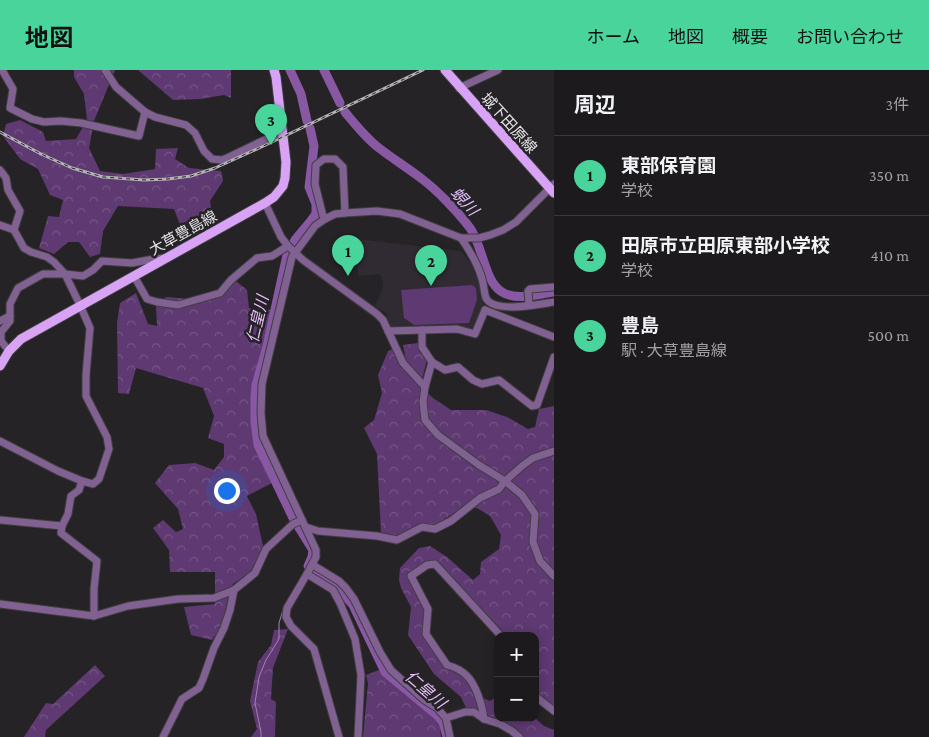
<!DOCTYPE html>
<html lang="ja">
<head>
<meta charset="utf-8">
<style>
	:root { --surface:#1c1a1c; --page:#292729; --text:#f1f3f6; --muted:#a0a1a3; --line:#3a383b; --accent:#49d49c }
	body { margin:0; font-family:"Crimson Pro","Noto Sans JP",serif; background:var(--page); color:var(--text) }
	.controls { position:absolute; right:15px; bottom:15px; display:grid; overflow:hidden; border-radius:10px; box-shadow:0 2px 12px #0003 }
	.controls button { width:45px; height:45px; display:grid; place-items:center; padding:0; border:0; border-bottom:1px solid var(--line); background:var(--surface); color:var(--text); font:25px sans-serif }
	.you { position:absolute; left:226px; top:420px; width:18px; height:18px; margin:-12px; border:4px solid #fff; border-radius:50%; background:#1a73e8; box-shadow:0 0 0 8px #1a73e833 }
	.badge { display:grid; place-items:center; width:32px; height:32px; border-radius:50%; background:var(--accent); color:#111; font-size:16px; font-weight:700 }
	.pin { position:absolute; translate:-50% -41px; filter:drop-shadow(0 1px 2px #0008) }
	.pin::after { content:''; position:absolute; top:26px; width:18px; height:15px; background:inherit; clip-path:polygon(0 0,100% 0,50% 100%) }
	.list { margin:0; padding:0; list-style:none }
	h2 { display:flex; justify-content:space-between; align-items:center; height:65px; margin:0; padding:0 20px; font-size:21px }
	h2 small { font-size:16px; font-weight:400; color:var(--muted) }
	.list li { display:grid; grid-template-columns:32px 1fr auto; gap:15px; align-items:center; box-sizing:border-box; height:80px; padding:0 20px; border-top:1px solid var(--line) }
	.list b { display:block; font-size:19px; white-space:nowrap }
	.list p { margin:0; font-size:16px; white-space:nowrap; color:var(--muted) }
	.list em { font-size:16px; font-style:normal; color:var(--muted) }
	.map { position:relative; flex:none; width:554px; height:667px; overflow:hidden }
	header { display:flex; align-items:center; gap:30px; box-sizing:border-box; height:70px; padding:0 25px; background:var(--accent); color:#111 }
	header strong { font-size:24px }
	nav { display:flex; gap:28px; margin-inline-start:auto; font-size:18px }
	main { display:flex }
	aside { flex:1; background:var(--surface) }
	.map>svg:first-child { display:block }
</style>
</head>
<body>
<header>
<strong>地図</strong>
<nav><a>ホーム</a><a>地図</a><a>概要</a><a>お問い合わせ</a></nav>
</header>
<main>
<div class="map">
<svg width="554" height="667" viewBox="0 0 554 667">
	<defs>
		<pattern id="forest-crowns" width="20" height="18" patternUnits="userSpaceOnUse" patternTransform="scale(1.25)"><rect width="20" height="18" fill="#5e3972"/><path d="M2 6a3 3 0 1 1 6 0M12 15a3 3 0 1 1 6 0" fill="none" stroke="#755586"/></pattern>
	</defs>
	<rect width="100%" height="100%" fill="#252326"/>
	<polygon fill="#302b33" points="357,169 461,181 471,194 477,206 482,223 484,235 474,258 472,260 456,255 390,257 386,243 375,236 382,220 383,212 381,206 379,204 358,206 356,175"/>
	<polygon fill="#5e3972" points="472,215 476,218 477,230 469,253 414,255 404,248 401,220"/>
	<g fill="url(#forest-crowns)">
		<polygon points="74,0 115,0 94,51 89,78 100,101 123,104 155,99 156,79 178,78 175,89 189,98 221,101 223,111 210,131 213,150 185,168 174,139 118,136 103,161 100,184 90,187 79,172 68,172 54,184 39,178 48,146 59,147 63,130 50,125 38,99 20,89 3,66 6,54 20,50 43,62 46,71 76,69 87,50 84,24 74,7"/>
		<polygon points="138,0 231,0 231,28 224,25 200,29 173,30"/>
		<polygon points="236,211 247,220 249,238 272,240 258,292 251,326 255,376 272,413 247,426 256,444 263,476 251,502 233,514 229,524 222,556 212,570 191,565 184,537 215,534 215,502 170,502 169,480 153,458 163,450 176,462 183,459 178,439 155,413 169,395 195,393 214,400 224,387 224,374 208,368 214,346 203,318 136,298 129,324 118,323 117,253 120,233 136,223 148,254 157,256 156,236 166,227 203,230 221,226 228,216"/>
		<polygon points="418,273 420,282 427,290 420,316 433,328 451,340 486,340 507,347 528,359 535,357 539,339 554,336 554,636 535,623 535,566 506,566 501,559 480,539 437,491 424,493 408,505 425,540 423,563 446,598 460,604 469,611 482,628 490,631 498,626 498,648 535,648 544,656 554,660 554,667 523,667 514,658 467,640 461,627 434,604 408,565 411,537 401,518 399,510 400,498 419,478 430,476 447,487 473,510 480,504 481,492 499,479 501,465 490,446 477,438 462,438 434,456 421,454 396,466 381,463 377,384 364,358 374,350 382,323 378,305 388,281 393,279 406,291 403,275"/>
		<polygon points="288,559 273,598 271,629 276,632 275,667 251,667 257,659 250,631 258,592 271,575 274,560"/>
		<polygon points="95,595 105,606 46,660 45,667 24,667 46,633 53,634"/>
		<polygon points="379,600 439,650 441,667 363,667 368,613 366,605"/>
	</g>
	<g fill="none" stroke-linecap="round" stroke-linejoin="round">
		<polyline stroke="#a481b7" stroke-width="1" points="261,667 261,662 255,633 259,607 266,590 279,569 279,553 283,540"/>
		<g stroke="#8858a3" stroke-width="9">
			<polyline points="290,0 301,24 307,51"/>
			<polyline points="324,0 340,33"/>
			<path d="M 345,42 C 355,54 366,68 379,78 C 393,89 408,98 422,109 C 438,121 458,142 470,158 C 483,176 484,211 502,222 C 516,231 538,224 554,222"/>
			<polyline points="294,450 258,375 255,351 255,327 256,315 267,276 287,185 295,170 310,152 316,144 316,134 309,117 314,76 310,58"/>
			<polyline points="298,456 313,480 312,487 308,496"/>
			<polyline points="313,501 338,518 353,535 385,602 438,646 443,652 447,667"/>
		</g>
		<g stroke="#403e41" stroke-width="9">
			<g id="minor">
				<polyline points="2,0 13,19 10,38 32,49 44,52 61,51 81,53 139,66 145,42"/>
				<polyline points="105,0 116,17 145,42 155,47 186,55 195,63 204,81 212,89 222,90 227,88 283,61"/>
				<polyline points="459,18 498,0"/>
				<polyline points="0,100 6,108 8,120 20,141 14,160"/>
				<polyline points="265,133 281,167 288,176 303,190 377,244 383,250 403,293 425,317"/>
				<polyline points="325,149 323,146 315,114 316,95 324,89 335,89 343,97 345,143"/>
				<polyline points="0,155 14,160 24,178 31,182 47,187 54,192 65,204 80,235 90,258 86,305 86,326 107,367 109,379 99,409 93,414 82,411 58,401 0,371"/>
				<path d="M 461,168 C 470,181 478,194 482,209 C 484,215 484,223 486,228 C 494,244 540,234 554,232"/>
				<polyline points="134,206 147,229 157,232 178,235 220,223 231,210 257,188 272,186 288,176"/>
				<polyline points="529,235 528,221 530,219 554,217"/>
				<polyline points="485,240 554,267"/>
				<polyline points="0,251 10,246"/>
				<polyline points="422,260 422,277 432,292 445,300 458,297 473,310 482,314 499,310 532,336 537,335 554,287"/>
				<polyline points="388,261 457,259 475,264 485,240"/>
				<polyline points="9,281 1,271 1,262 10,251 10,234 18,218 43,204 65,204 83,206 93,200 102,191 132,193 154,189 165,188"/>
				<polyline points="432,292 425,317 423,332 425,350 438,365 479,395 505,411 522,425 535,444 533,472 540,491 554,506"/>
				<polyline points="82,411 79,420 71,426 68,444 62,456 61,463 97,491 94,519 94,546"/>
				<polyline points="0,450 62,456"/>
				<polyline points="306,457 318,461 377,466 397,470 422,457 435,459 451,451 480,428 499,419 505,411 522,396 533,388 554,381"/>
				<polyline points="313,495 339,511 346,518 354,529 380,582 391,600 423,629 437,638 446,648 450,667"/>
				<polyline points="307,504 287,538 286,547 291,556 314,579 339,667"/>
				<polyline points="0,534 94,546 128,536 178,529 214,528 234,520 255,503 266,479 293,454 302,450"/>
				<polyline points="535,626 554,641"/>
				<polyline points="446,648 465,642 474,642 484,649 500,654 512,661 519,667"/>
				<path d="M 484,649 C 483,640 481,633 478,625 C 472,609 465,600 447,595 L 426,564 L 428,539 L 411,506 L 427,495 L 435,494 L 501,566"/>
				<polyline points="163,667 182,629 199,618 203,609 214,578 224,558 230,540 234,520"/>
				<polyline points="358,667 361,605 355,569 340,533 333,520 307,504 316,487 316,480 263,366 261,343 262,314 292,187 315,156 325,149 335,144 345,143 377,141 400,144 461,168 479,168 490,165 503,160 516,152 554,114"/>
			</g>
		</g>
		<g stroke="#403e41" stroke-width="11">
			<g id="major">
				<polyline points="445,0 554,123"/>
				<path d="M 0,296 L 9,281 L 21,269 C 102,223 184,179 265,133 L 274,127 L 283,116 L 285,108 L 286,92 L 276,7 L 274,0"/>
			</g>
		</g>
		<use href="#minor" stroke="#806192" stroke-width="7"/>
		<use href="#major" stroke="#d8a3f5" stroke-width="9"/>
		<g stroke="#b4b2b5" stroke-width="3">
			<polyline id="rail" points="0,62 41,84 72,98 103,107 144,110 168,109 191,106 215,98 270,73 423,0"/>
		</g>
		<use href="#rail" stroke="#252326" stroke-width="1" stroke-dasharray="4" stroke-linecap="butt"/>
	</g>
	<g text-anchor="middle" stroke-width="5" stroke-linejoin="round" paint-order="stroke">
		<g font-size="15" fill="#e4e2e5" stroke="#252326">
			<text transform="translate(509 53) rotate(48)" y="5">城下田原線</text>
			<text transform="translate(183 163) rotate(-29)" y="5">大草豊島線</text>
		</g>
		<g font-size="16" font-style="italic" fill="#e5befb" stroke="#252326">
			<text transform="translate(465 131) rotate(47)" y="6">蜆川</text>
			<text transform="translate(257 249) rotate(-77)" y="6">仁皇川</text>
			<text transform="translate(426 619) rotate(41)" y="6">仁皇川</text>
		</g>
	</g>
</svg>
<div class="controls">
<button>+</button>
<button>−</button>
</div>
<div class="you"></div>
<div class="pin badge" style="left:348px;top:206px">1</div>
<div class="pin badge" style="left:431px;top:216px">2</div>
<div class="pin badge" style="left:271px;top:75px">3</div>
</div>
<aside>
<h2>周辺<small>3件</small></h2>
<ul class="list">
<li><span class="badge">1</span><div><b>東部保育園</b><p>学校</p></div><em>350 m</em></li>
<li><span class="badge">2</span><div><b>田原市立田原東部小学校</b><p>学校</p></div><em>410 m</em></li>
<li><span class="badge">3</span><div><b>豊島</b><p>駅 · 大草豊島線</p></div><em>500 m</em></li>
</ul>
</aside>
</main>
</body>
</html>
